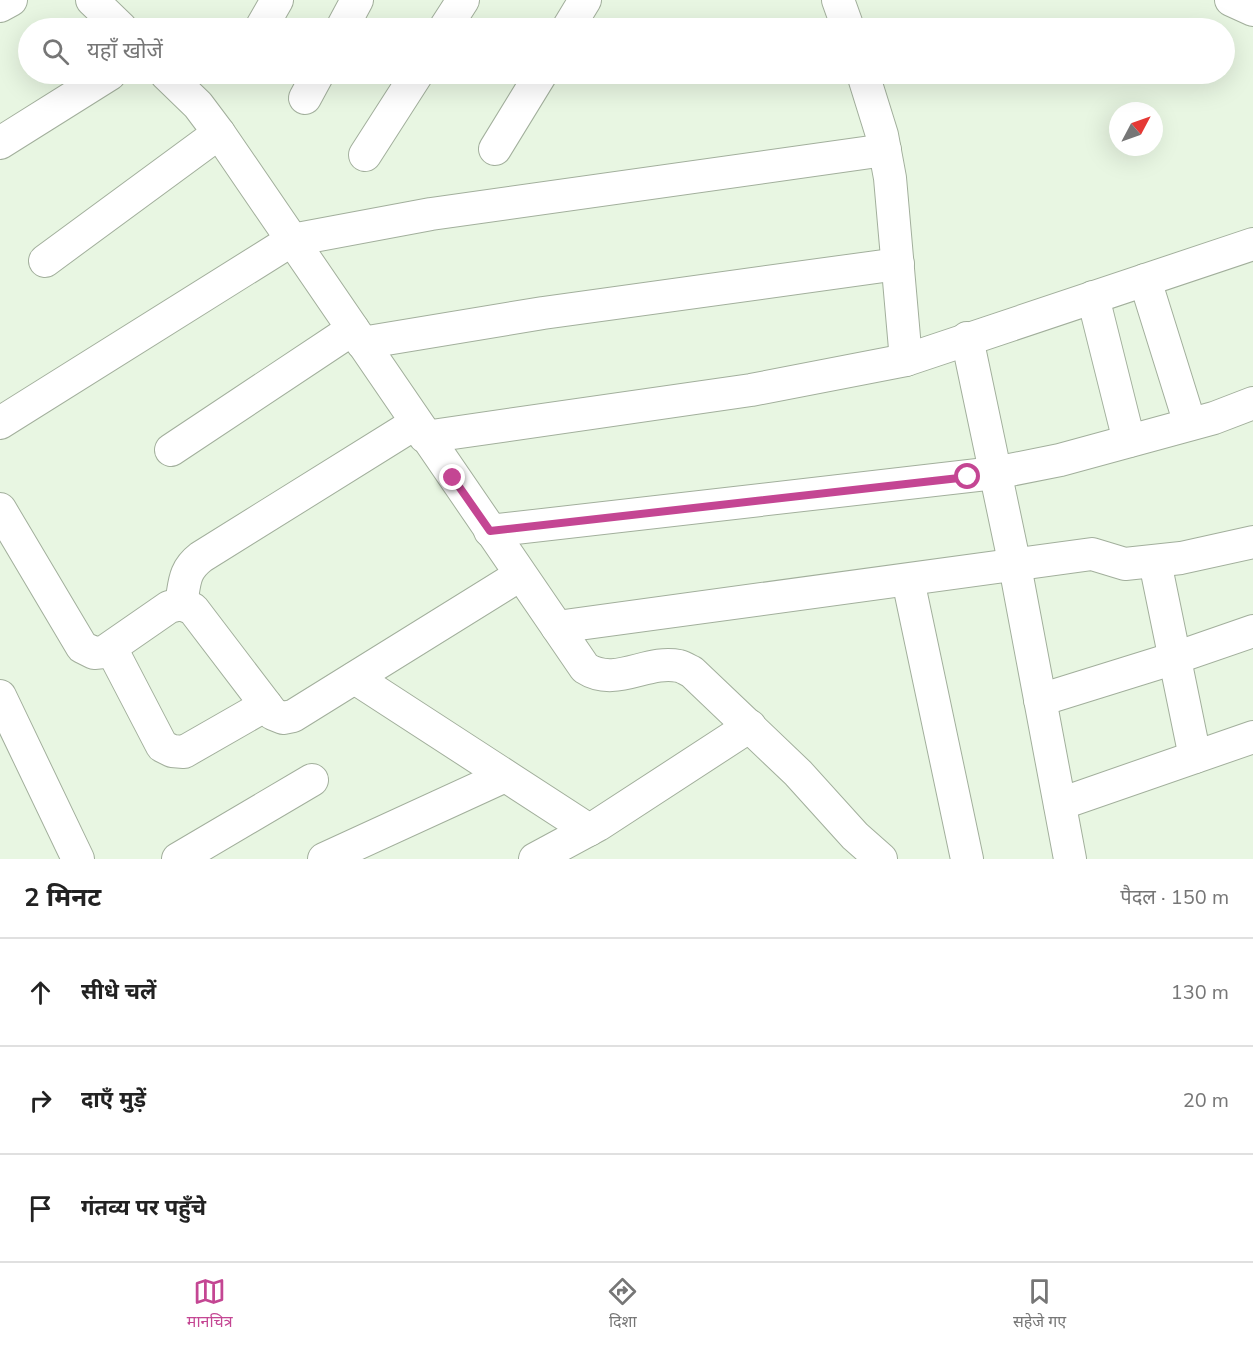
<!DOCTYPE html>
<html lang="hi">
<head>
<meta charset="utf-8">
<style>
	:root { --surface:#fff; --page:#f6f6f6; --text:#222; --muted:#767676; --line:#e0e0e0; --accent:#c44693 }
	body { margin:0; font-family:"Nunito Sans","Noto Sans Devanagari",sans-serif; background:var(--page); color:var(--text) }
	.compass { position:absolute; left:1109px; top:102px; width:54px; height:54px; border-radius:50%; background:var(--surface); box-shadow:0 6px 24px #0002; rotate:49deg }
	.stop { position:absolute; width:18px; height:18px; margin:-14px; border:4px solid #c44693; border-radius:50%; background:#fff }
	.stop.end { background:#c44693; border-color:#fff; box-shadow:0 2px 6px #0008 }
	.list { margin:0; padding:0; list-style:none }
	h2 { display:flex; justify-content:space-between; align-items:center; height:78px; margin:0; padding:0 24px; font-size:26px }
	h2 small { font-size:20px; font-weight:400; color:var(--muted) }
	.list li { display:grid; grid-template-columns:39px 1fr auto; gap:18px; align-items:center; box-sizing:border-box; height:108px; padding:0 24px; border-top:2px solid var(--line) }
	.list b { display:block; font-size:22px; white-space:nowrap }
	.list em { font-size:20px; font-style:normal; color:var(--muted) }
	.icon { flex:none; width:33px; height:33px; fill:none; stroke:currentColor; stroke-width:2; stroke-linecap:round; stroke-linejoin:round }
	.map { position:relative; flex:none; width:1253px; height:859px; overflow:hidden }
	.search { position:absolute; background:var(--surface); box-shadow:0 6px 24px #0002; left:18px; right:18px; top:18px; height:66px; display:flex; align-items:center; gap:15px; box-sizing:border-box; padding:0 21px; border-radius:33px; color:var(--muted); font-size:22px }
	.sheet { height:402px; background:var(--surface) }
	nav { display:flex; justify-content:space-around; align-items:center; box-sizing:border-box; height:84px; border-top:2px solid var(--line); background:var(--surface); font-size:16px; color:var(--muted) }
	nav a { display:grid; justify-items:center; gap:3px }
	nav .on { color:var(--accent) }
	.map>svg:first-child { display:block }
</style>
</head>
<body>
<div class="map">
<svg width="1253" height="859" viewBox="0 0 1253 859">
	<rect width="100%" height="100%" fill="#e8f6e2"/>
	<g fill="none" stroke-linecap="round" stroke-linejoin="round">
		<g stroke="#a2af9c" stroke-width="34">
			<g id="minor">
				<polyline points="92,0 121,28"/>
				<polyline points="838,0 848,28"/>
				<polyline points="1231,0 1253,10"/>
				<polyline points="0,6 11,0"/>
				<polyline points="261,28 277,0"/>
				<polyline points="342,28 357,0"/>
				<polyline points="445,28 463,0"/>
				<polyline points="568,28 585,0"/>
				<path d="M 166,74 L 198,105 L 219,133 L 585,668 C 616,688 647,659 679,666 C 683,667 688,670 692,672 L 798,773 L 855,836 L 881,859"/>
				<polyline points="863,74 882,135 890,178 906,360"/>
				<polyline points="305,98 318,74"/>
				<polyline points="0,143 110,74"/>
				<polyline points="495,149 541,74"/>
				<polyline points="365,155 417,74"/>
				<polyline points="45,261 219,133"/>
				<polyline points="1145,280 1190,424"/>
				<polyline points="1093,297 1129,441"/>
				<polyline points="967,338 1015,566 1070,859"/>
				<polyline points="362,343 543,313 898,264"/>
				<polyline points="0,423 292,240 431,214 885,150"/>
				<polyline points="425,437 751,390 906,360 1253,244"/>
				<polyline points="171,450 353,329"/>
				<polyline points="0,509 82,647 94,653 104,652 169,607 181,604 193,609 273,714 283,718 293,716 520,575"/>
				<polyline points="490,531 995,473 1060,460 1214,418 1253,403"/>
				<polyline points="1155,562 1195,757"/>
				<polyline points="908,580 967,859"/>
				<path d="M 181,604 C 185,583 183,571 201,557 L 416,423"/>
				<polyline points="557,627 1092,554 1125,564 1181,558 1253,542"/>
				<polyline points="111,648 162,746 172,751 184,752 266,705"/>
				<polyline points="355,678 589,830"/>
				<polyline points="0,696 78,859"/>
				<polyline points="1040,700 1175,658 1253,631"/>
				<polyline points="1060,804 1253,737"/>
				<polyline points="178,859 312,780"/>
				<polyline points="324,859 505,776"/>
				<polyline points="535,859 598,825 750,726"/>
			</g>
		</g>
		<use href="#minor" stroke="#fff" stroke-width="32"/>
	</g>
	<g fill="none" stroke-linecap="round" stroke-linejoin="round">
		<polyline stroke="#c44693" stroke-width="8" points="453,478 490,531 968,477"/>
	</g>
</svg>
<svg class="compass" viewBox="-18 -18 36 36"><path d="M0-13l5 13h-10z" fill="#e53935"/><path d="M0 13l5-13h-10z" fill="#767676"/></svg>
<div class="stop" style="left:968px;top:477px"></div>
<div class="stop end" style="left:453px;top:478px"></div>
<div class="search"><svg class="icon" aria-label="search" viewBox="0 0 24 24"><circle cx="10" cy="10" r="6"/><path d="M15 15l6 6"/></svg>यहाँ खोजें</div>
</div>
<section class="sheet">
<h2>2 मिनट<small>पैदल · 150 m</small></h2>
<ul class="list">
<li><svg class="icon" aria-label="ahead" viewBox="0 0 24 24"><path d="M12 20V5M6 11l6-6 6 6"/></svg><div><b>सीधे चलें</b></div><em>130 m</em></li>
<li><svg class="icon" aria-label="right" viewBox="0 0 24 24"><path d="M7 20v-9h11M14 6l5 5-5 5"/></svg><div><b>दाएँ मुड़ें</b></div><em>20 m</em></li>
<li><svg class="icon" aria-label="arrive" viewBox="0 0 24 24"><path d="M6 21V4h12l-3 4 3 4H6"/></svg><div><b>गंतव्य पर पहुँचे</b></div></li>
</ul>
</section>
<nav>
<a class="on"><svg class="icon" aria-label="map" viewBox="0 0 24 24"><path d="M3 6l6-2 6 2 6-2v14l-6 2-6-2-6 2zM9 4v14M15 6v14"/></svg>मानचित्र</a>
<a><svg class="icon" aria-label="directions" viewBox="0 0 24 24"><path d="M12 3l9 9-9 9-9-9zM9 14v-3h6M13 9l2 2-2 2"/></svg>दिशा</a>
<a><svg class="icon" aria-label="saved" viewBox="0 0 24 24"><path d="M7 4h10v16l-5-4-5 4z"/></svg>सहेजे गए</a>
</nav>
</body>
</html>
